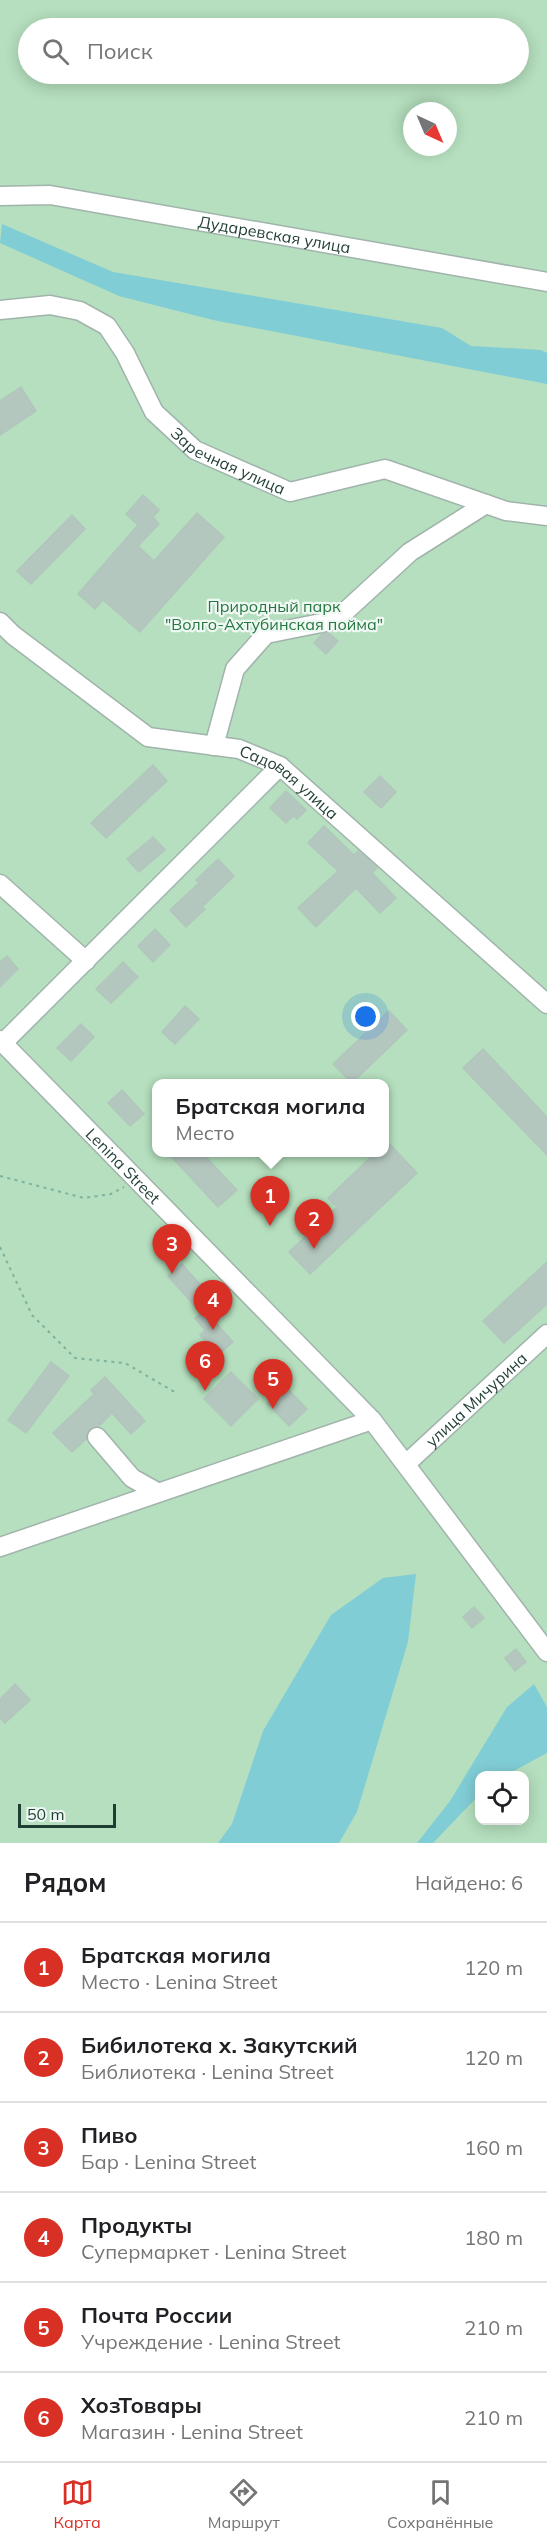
<!DOCTYPE html>
<html lang="ru">
<head>
<meta charset="utf-8">
<style>
	:root { --surface:#fff; --page:#f2f2f2; --text:#202124; --muted:#757577; --line:#e0e0e0; --accent:#d93025 }
	body { margin:0; font-family:Mulish,sans-serif; background:var(--page); color:var(--text) }
	.controls { position:absolute; right:18px; bottom:18px; display:grid; overflow:hidden; border-radius:12px; box-shadow:0 3px 15px #0003 }
	.controls button { width:54px; height:54px; display:grid; place-items:center; padding:0; border:0; border-bottom:2px solid var(--line); background:var(--surface); color:var(--text); font:30px sans-serif }
	.compass { position:absolute; left:403px; top:102px; width:54px; height:54px; border-radius:50%; background:var(--surface); box-shadow:0 3px 15px #0003; rotate:136deg }
	.scale { position:absolute; left:18px; bottom:15px; width:98px; box-sizing:border-box; padding-left:6px; border:3px solid #1e3d33; border-top:0; font-size:16px; line-height:21px; white-space:nowrap; color:#1e3d33; -webkit-text-stroke:4px #eff8f3; paint-order:stroke }
	.you { position:absolute; left:366px; top:1017px; width:21px; height:21px; margin:-15px; border:4px solid #fff; border-radius:50%; background:#1a73e8; box-shadow:0 0 0 9px #1a73e833 }
	.badge { display:grid; place-items:center; width:39px; height:39px; border-radius:50%; background:var(--accent); color:#fff; font-size:20px; font-weight:700 }
	.pin { position:absolute; translate:-50% -50px; filter:drop-shadow(0 2px 3px #0008) }
	.pin::after { content:''; position:absolute; top:32px; width:21px; height:18px; background:inherit; clip-path:polygon(0 0,100% 0,50% 100%) }
	.popup { position:absolute; left:152px; top:1079px; width:237px; height:78px; box-sizing:border-box; display:grid; place-content:center; border-radius:12px; background:var(--surface); filter:drop-shadow(0 2px 4px #0005); font-size:20px; white-space:nowrap; color:var(--muted) }
	.popup b { font-size:22px; color:var(--text) }
	.popup::after { content:''; position:absolute; left:50%; top:100%; margin-left:-12px; border:12px solid transparent; border-top-color:var(--surface) }
	.list { margin:0; padding:0; list-style:none }
	h2 { display:flex; justify-content:space-between; align-items:center; height:78px; margin:0; padding:0 24px; font-size:26px }
	h2 small { font-size:20px; font-weight:400; color:var(--muted) }
	.list li { display:grid; grid-template-columns:39px 1fr auto; gap:18px; align-items:center; box-sizing:border-box; height:90px; padding:0 24px; border-top:2px solid var(--line) }
	.list b { display:block; font-size:22px; white-space:nowrap }
	.list p { margin:0; font-size:20px; white-space:nowrap; color:var(--muted) }
	.list em { font-size:20px; font-style:normal; color:var(--muted) }
	.icon { flex:none; width:33px; height:33px; fill:none; stroke:currentColor; stroke-width:2; stroke-linecap:round; stroke-linejoin:round }
	.map { position:relative; flex:none; width:547px; height:1843px; overflow:hidden }
	.search { position:absolute; background:var(--surface); box-shadow:0 3px 15px #0003; left:18px; right:18px; top:18px; height:66px; display:flex; align-items:center; gap:15px; box-sizing:border-box; padding:0 21px; border-radius:33px; color:var(--muted); font-size:22px }
	.sheet { height:618px; background:var(--surface) }
	nav { display:flex; justify-content:space-around; align-items:center; box-sizing:border-box; height:84px; border-top:2px solid var(--line); background:var(--surface); font-size:16px; color:var(--muted) }
	nav a { display:grid; justify-items:center; gap:3px }
	nav .on { color:var(--accent) }
	.map>svg:first-child { display:block }
</style>
</head>
<body>
<div class="map">
<svg width="547" height="1843" viewBox="0 0 547 1843">
	<rect width="100%" height="100%" fill="#dfece5"/>
	<path fill="#b5dfbe" fill-rule="evenodd" d="M 0,0 L 547,0 L 547,1843 L 0,1843 ZM 28,28 L 518,28 L 518,74 L 28,74 ZM 412,111 L 448,111 L 448,147 L 412,147 ZM 156,1084 L 384,1084 L 384,1152 L 156,1152 ZM 480,1776 L 524,1776 L 524,1820 L 480,1820 Z"/>
	<g fill="#81cdd6">
		<polygon points="2,224 113,272 442,328 471,346 541,350 547,353 547,384 213,320 119,296 0,243"/>
		<polygon points="416,1574 408,1642 357,1812 339,1843 218,1843 232,1824 263,1731 331,1615 383,1578"/>
		<polygon points="534,1684 547,1707 547,1753 506,1775 480,1776 479,1795 433,1843 417,1843 450,1801 507,1707"/>
	</g>
	<g fill="#b4c7be" stroke="#b1c6bc" stroke-width="1.5">
		<polygon points="21,387 36,411 0,435 0,401"/>
		<polygon points="143,495 159,510 153,517 159,524 138,546 154,561 197,513 224,537 140,632 103,600 95,609 78,594 138,525 126,514"/>
		<polygon points="72,515 85,529 31,584 17,571"/>
		<polygon points="329,633 338,641 326,654 314,643 322,634"/>
		<polygon points="153,765 167,781 106,838 91,823"/>
		<polygon points="380,776 396,792 381,808 364,792"/>
		<polygon points="286,791 306,810 297,819 293,816 286,823 270,808"/>
		<polygon points="324,826 354,855 358,851 370,861 377,868 372,873 396,898 380,913 356,888 316,927 298,908 338,871 308,843"/>
		<polygon points="153,837 165,850 139,872 127,859"/>
		<polygon points="218,859 234,876 202,907 205,909 186,927 170,910 199,883 196,880"/>
		<polygon points="155,929 170,945 153,962 138,946"/>
		<polygon points="7,956 18,969 0,987 0,962"/>
		<polygon points="123,962 138,977 111,1003 96,989"/>
		<polygon points="185,1006 199,1019 175,1044 162,1032"/>
		<polygon points="389,1011 407,1030 352,1083 333,1064"/>
		<polygon points="81,1024 94,1037 71,1061 57,1048"/>
		<polygon points="483,1049 547,1117 547,1155 463,1068"/>
		<polygon points="122,1090 144,1114 130,1126 108,1103"/>
		<polygon points="384,1138 417,1173 310,1274 289,1252 337,1207 328,1198 376,1152 384,1152"/>
		<polygon points="167,1152 201,1152 237,1190 218,1207"/>
		<polygon points="547,1262 547,1304 504,1343 483,1321"/>
		<polygon points="182,1264 225,1313 215,1322 233,1342 218,1355 200,1335 205,1330 195,1318 201,1313 168,1276"/>
		<polygon points="51,1362 69,1376 26,1433 8,1420"/>
		<polygon points="231,1372 258,1399 231,1426 204,1399"/>
		<polygon points="105,1377 145,1421 131,1434 112,1413 99,1426 89,1429 86,1439 72,1452 53,1433 94,1394 91,1390"/>
		<polygon points="285,1386 307,1409 289,1426 267,1403"/>
		<polygon points="474,1607 484,1618 472,1628 463,1617"/>
		<polygon points="516,1649 526,1662 515,1671 505,1658"/>
		<polygon points="15,1684 30,1700 5,1723 0,1718 0,1699"/>
	</g>
	<g fill="none" stroke-linecap="round" stroke-linejoin="round">
		<g stroke="#a1b4ac" stroke-width="21">
			<g id="minor">
				<path id="s1" d="M 0,196 L 50,195 L 547,282"/>
				<path id="s2" d="M 0,310 L 50,305 L 80,311 L 107,326 L 125,353 L 154,412 L 195,450 L 290,492 L 385,469 L 506,511 L 547,516"/>
				<path id="s3" d="M 0,622 L 13,635 L 148,737 L 239,749 L 280,766 L 547,1004"/>
				<polyline points="214,746 235,669 266,634 336,620 410,552 486,504"/>
				<polyline points="0,884 86,961"/>
				<path id="s4" d="M 0,1040 L 372,1420"/>
				<polyline points="3,1043 280,766"/>
				<polyline points="97,1437 132,1478 157,1492"/>
				<path id="s5" d="M 407,1463 L 547,1334"/>
				<polyline points="0,1547 372,1420 547,1652"/>
			</g>
		</g>
		<g stroke="#7cb29e" stroke-width="2" stroke-dasharray="3 4.5" stroke-linecap="butt">
			<polyline points="0,1176 84,1198 111,1194 124,1187"/>
			<polyline points="0,1247 32,1315 75,1358 125,1363 178,1394"/>
		</g>
		<use href="#minor" stroke="#fff" stroke-width="18"/>
	</g>
	<g text-anchor="middle" stroke-width="4.5" stroke-linejoin="round" paint-order="stroke">
		<g font-size="16" fill="#1e3d33" stroke="#eff8f3">
			<text dy="6" stroke="none"><textPath href="#s1" startOffset="278">Дударевская улица</textPath></text>
			<text dy="6" stroke="none"><textPath href="#s2" startOffset="300">Заречная улица</textPath></text>
			<text dy="6" stroke="none"><textPath href="#s3" startOffset="340">Садовая улица</textPath></text>
			<text dy="6" stroke="none"><textPath href="#s4" startOffset="176">Lenina Street</textPath></text>
			<text dy="6" stroke="none"><textPath href="#s5" startOffset="94">улица Мичурина</textPath></text>
		</g>
		<g font-size="16" fill="#257741" stroke="#eff8f3">
			<text x="274" y="612">Природный парк<tspan x="274" dy="18">"Волго-Ахтубинская пойма"</tspan></text>
		</g>
	</g>
</svg>
<div class="controls">
<button><svg class="icon" aria-label="locate" viewBox="0 0 24 24"><circle cx="12" cy="12" r="6"/><path d="M12 2v4M12 18v4M2 12h4M18 12h4"/></svg></button>
</div>
<svg class="compass" viewBox="-18 -18 36 36"><path d="M0-13l5 13h-10z" fill="#e53935"/><path d="M0 13l5-13h-10z" fill="#757577"/></svg>
<div class="scale">50 m</div>
<div class="you"></div>
<div class="pin badge" style="left:270px;top:1226px">1</div>
<div class="popup"><b>Братская могила</b>Место</div>
<div class="pin badge" style="left:314px;top:1249px">2</div>
<div class="pin badge" style="left:172px;top:1274px">3</div>
<div class="pin badge" style="left:213px;top:1330px">4</div>
<div class="pin badge" style="left:273px;top:1409px">5</div>
<div class="pin badge" style="left:205px;top:1391px">6</div>
<div class="search"><svg class="icon" aria-label="search" viewBox="0 0 24 24"><circle cx="10" cy="10" r="6"/><path d="M15 15l6 6"/></svg>Поиск</div>
</div>
<section class="sheet">
<h2>Рядом<small>Найдено: 6</small></h2>
<ul class="list">
<li><span class="badge">1</span><div><b>Братская могила</b><p>Место · Lenina Street</p></div><em>120 m</em></li>
<li><span class="badge">2</span><div><b>Бибилотека х. Закутский</b><p>Библиотека · Lenina Street</p></div><em>120 m</em></li>
<li><span class="badge">3</span><div><b>Пиво</b><p>Бар · Lenina Street</p></div><em>160 m</em></li>
<li><span class="badge">4</span><div><b>Продукты</b><p>Супермаркет · Lenina Street</p></div><em>180 m</em></li>
<li><span class="badge">5</span><div><b>Почта России</b><p>Учреждение · Lenina Street</p></div><em>210 m</em></li>
<li><span class="badge">6</span><div><b>ХозТовары</b><p>Магазин · Lenina Street</p></div><em>210 m</em></li>
</ul>
</section>
<nav>
<a class="on"><svg class="icon" aria-label="map" viewBox="0 0 24 24"><path d="M3 6l6-2 6 2 6-2v14l-6 2-6-2-6 2zM9 4v14M15 6v14"/></svg>Карта</a>
<a><svg class="icon" aria-label="directions" viewBox="0 0 24 24"><path d="M12 3l9 9-9 9-9-9zM9 14v-3h6M13 9l2 2-2 2"/></svg>Маршрут</a>
<a><svg class="icon" aria-label="saved" viewBox="0 0 24 24"><path d="M7 4h10v16l-5-4-5 4z"/></svg>Сохранённые</a>
</nav>
</body>
</html>
